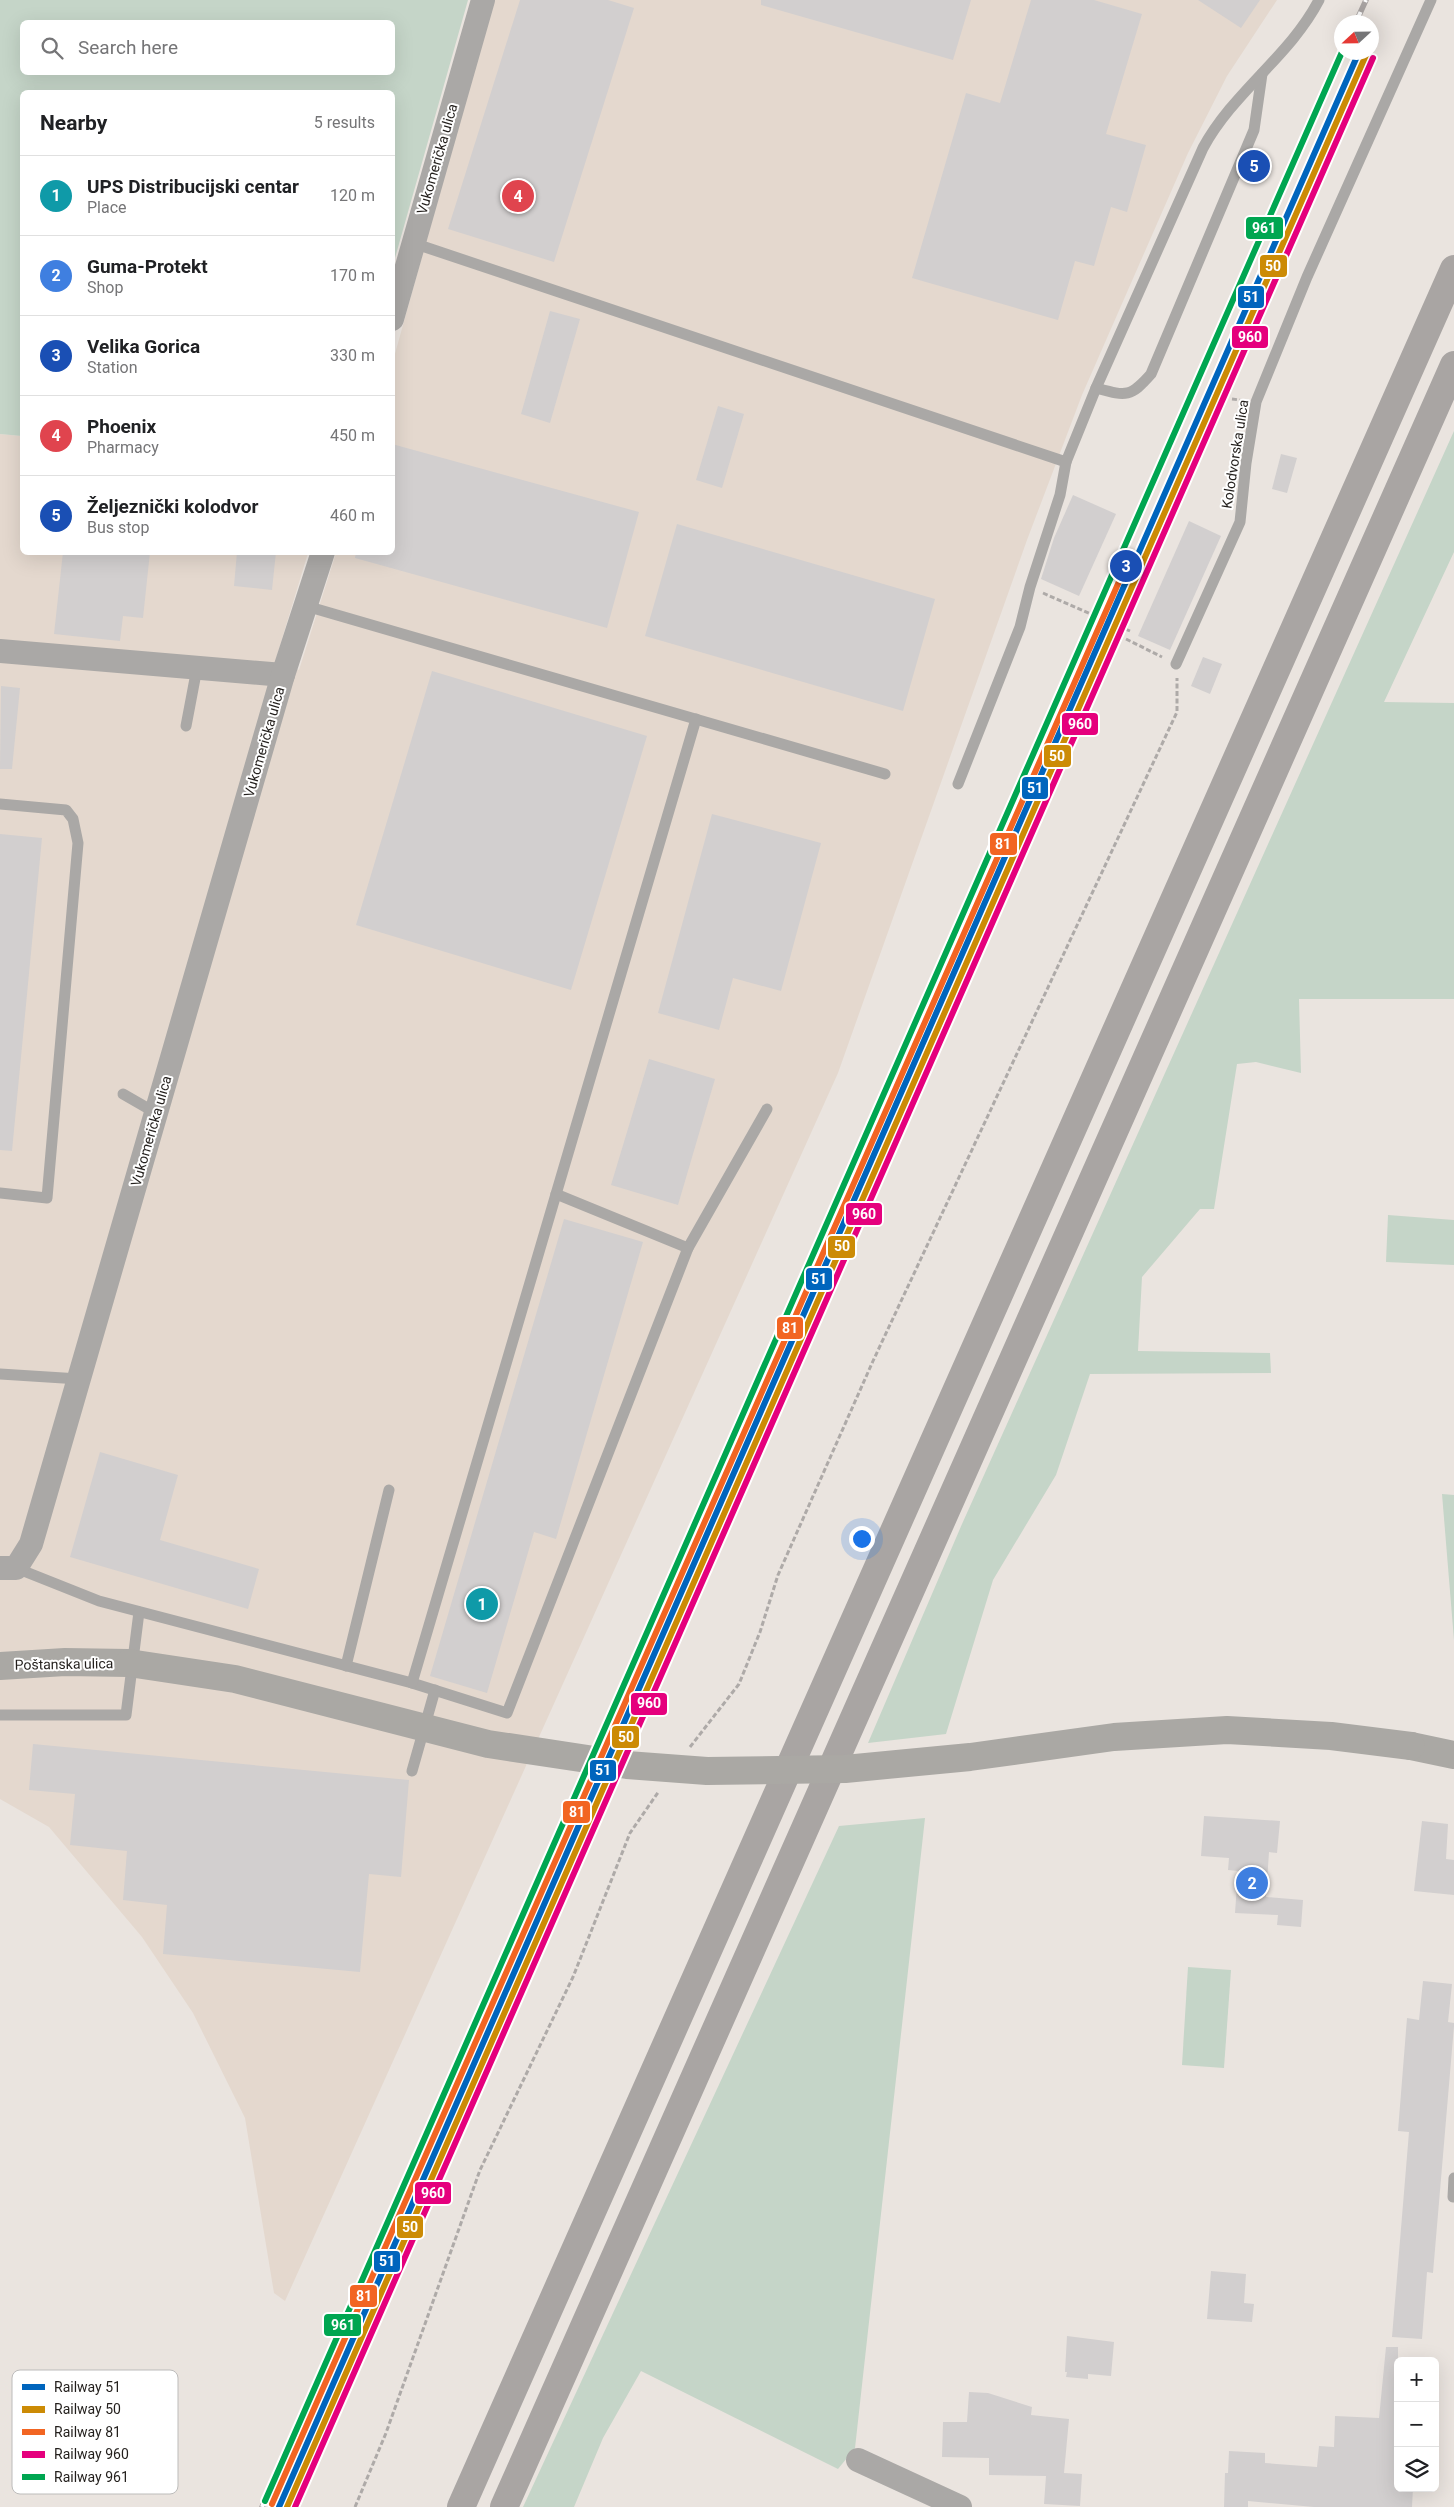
<!DOCTYPE html>
<html lang="en">
<head>
<meta charset="utf-8">
<style>
	:root { --surface:#fff; --page:#f2f2f2; --text:#202124; --muted:#757577; --line:#e0e0e0; --accent:#686360 }
	body { margin:0; font-family:Roboto,sans-serif; background:var(--page); color:var(--text) }
	.controls { position:absolute; right:15px; bottom:15px; display:grid; overflow:hidden; border-radius:8px; box-shadow:0 5px 20px #0002 }
	.controls button { width:45px; height:45px; display:grid; place-items:center; padding:0; border:0; border-bottom:1px solid var(--line); background:var(--surface); color:var(--text); font:25px sans-serif }
	.compass { position:absolute; left:1334px; top:15px; width:45px; height:45px; border-radius:50%; background:var(--surface); box-shadow:0 5px 20px #0002; rotate:248deg }
	.you { position:absolute; left:861px; top:1538px; width:18px; height:18px; margin:-12px; border:4px solid #fff; border-radius:50%; background:#1a73e8; box-shadow:0 0 0 8px #1a73e833 }
	.badge { display:grid; place-items:center; width:32px; height:32px; border-radius:50%; background:var(--accent); color:#fff; font-size:16px; font-weight:700 }
	.pin { position:absolute; translate:-50% -50%; border:2px solid #fff; box-shadow:0 1px 5px #0006 }
	.list { margin:0; padding:0; list-style:none }
	h2 { display:flex; justify-content:space-between; align-items:center; height:65px; margin:0; padding:0 20px; font-size:21px }
	h2 small { font-size:16px; font-weight:400; color:var(--muted) }
	.list li { display:grid; grid-template-columns:32px 1fr auto; gap:15px; align-items:center; box-sizing:border-box; height:80px; padding:0 20px; border-top:1px solid var(--line) }
	.list b { display:block; font-size:19px; white-space:nowrap }
	.list p { margin:0; font-size:16px; white-space:nowrap; color:var(--muted) }
	.list em { font-size:16px; font-style:normal; color:var(--muted) }
	.icon { flex:none; width:28px; height:28px; fill:none; stroke:currentColor; stroke-width:2; stroke-linecap:round; stroke-linejoin:round }
	.map { position:relative; flex:none; width:1454px; height:2507px; overflow:hidden }
	.search { position:absolute; background:var(--surface); box-shadow:0 5px 20px #0002; left:20px; top:20px; width:375px; height:55px; display:flex; align-items:center; gap:12px; box-sizing:border-box; padding:0 18px; border-radius:8px; color:var(--muted); font-size:19px }
	.panel { position:absolute; background:var(--surface); box-shadow:0 5px 20px #0002; left:20px; top:90px; width:375px; height:465px; border-radius:8px }
	.map>svg:first-child { display:block }
</style>
</head>
<body>
<div class="map">
<svg width="1454" height="2507" viewBox="0 0 1454 2507">
	<rect width="100%" height="100%" fill="#eae4df"/>
	<polygon fill="#e4d8ce" points="493,0 1277,0 1227,76 1188,153 1082,395 1027,540 838,1073 285,2301 274,2293 245,2118 193,2013 142,1937 49,1827 0,1799 0,434 22,436 22,552 308,553 275,662 299,670 336,553 392,552 393,361"/>
	<g fill="#c5d5c8" fill-rule="evenodd">
		<path d="M 0,0 L 468,0 L 393,265 L 392,92 L 22,92 L 22,436 L 0,434 ZM 22,22 L 392,22 L 392,72 L 22,72 Z"/>
		<polygon points="1454,431 1454,552 1384,702 1454,703 1454,999 1299,999 1301,1073 1256,1062 1237,1064 1214,1209 1200,1209 1142,1277 1138,1351 1270,1353 1271,1373 1090,1374 1056,1475 993,1580 946,1734 868,1743 962,1524"/>
		<polygon points="1388,1215 1454,1220 1454,1265 1386,1262"/>
		<polygon points="1442,1494 1454,1495 1454,1640"/>
		<polygon points="925,1818 855,2448 838,2469 641,2371 603,2438 574,2507 523,2507 839,1826"/>
		<polygon points="1188,1967 1231,1970 1224,2068 1182,2065"/>
	</g>
	<g fill="#d2cfcf">
		<polygon points="520,0 608,0 634,8 554,262 448,229"/>
		<polygon points="761,0 971,0 953,60 761,5"/>
		<polygon points="1031,0 1094,0 1142,14 1106,134 1146,145 1127,212 1111,207 1094,266 1075,261 1058,320 912,278 966,93 1000,103"/>
		<polygon points="1198,0 1260,0 1241,28"/>
		<polygon points="550,311 580,319 550,423 521,414"/>
		<polygon points="718,406 744,414 722,488 696,480"/>
		<polygon points="392,444 639,512 607,628 355,558 356,552 392,552"/>
		<polygon points="1281,454 1297,458 1287,493 1272,489"/>
		<polygon points="1073,495 1116,514 1079,596 1041,579 1054,538"/>
		<polygon points="1189,521 1221,536 1170,650 1138,636"/>
		<polygon points="677,524 935,599 903,711 645,636"/>
		<polygon points="63,552 150,552 143,618 123,616 120,641 54,634"/>
		<polygon points="237,552 276,552 272,590 234,586"/>
		<polygon points="1203,657 1222,664 1210,694 1191,686"/>
		<polygon points="432,671 647,736 571,990 356,925"/>
		<polygon points="1,686 20,688 12,769 0,769"/>
		<polygon points="712,814 821,843 781,991 733,978 719,1030 658,1013"/>
		<polygon points="0,834 42,838 12,1151 0,1150"/>
		<polygon points="649,1059 715,1079 678,1205 611,1185"/>
		<polygon points="564,1219 643,1242 556,1539 534,1532 487,1693 430,1676"/>
		<polygon points="100,1452 178,1475 160,1540 259,1569 248,1609 70,1557"/>
		<polygon points="33,1744 409,1780 401,1877 369,1874 360,1972 163,1954 167,1905 123,1900 127,1851 70,1845 75,1794 29,1790"/>
		<polygon points="1204,1816 1280,1821 1277,1853 1269,1852 1266,1897 1303,1900 1301,1927 1277,1925 1278,1915 1235,1913 1238,1871 1228,1870 1229,1858 1201,1856"/>
		<polygon points="1422,1821 1448,1824 1446,1859 1454,1860 1454,1895 1414,1891"/>
		<polygon points="1423,1981 1452,1984 1448,2022 1454,2023 1454,2026 1433,2273 1427,2272 1422,2339 1392,2337 1409,2132 1398,2131 1407,2018 1419,2020"/>
		<polygon points="1211,2271 1246,2274 1244,2303 1254,2304 1252,2322 1207,2319"/>
		<polygon points="1067,2336 1114,2342 1111,2376 1088,2374 1088,2379 1066,2377 1067,2372 1065,2372"/>
		<polygon points="1386,2347 1398,2347 1398,2488 1413,2488 1412,2507 1314,2507 1248,2501 1248,2507 1224,2507 1225,2473 1228,2473 1229,2451 1265,2453 1265,2463 1317,2467 1319,2446 1334,2447 1335,2416 1379,2418"/>
		<polygon points="969,2392 988,2393 1032,2407 1031,2415 1069,2419 1064,2473 1082,2474 1080,2506 1044,2504 1046,2476 989,2475 989,2458 942,2457 943,2422 967,2422"/>
	</g>
	<g fill="none" stroke-linecap="round" stroke-linejoin="round">
		<g stroke="#aeaaa8" stroke-width="3" stroke-dasharray="5 2.5" stroke-linecap="butt">
			<polyline points="1232,399 1240,400"/>
			<polyline points="1043,593 1130,631"/>
			<polyline points="1126,639 1162,657"/>
			<polyline points="690,1747 739,1684 760,1632 778,1575 873,1361 1177,712 1177,678"/>
			<polyline points="355,2507 386,2433 480,2170 573,1977 630,1833 659,1791"/>
		</g>
		<g stroke="#aaa8a6" stroke-width="11">
			<polyline points="413,243 1066,462"/>
			<path d="M 1096,388 C 1126,396 1130,398 1151,374 L 1254,130 L 1262,74"/>
			<polyline points="306,606 885,774"/>
			<polyline points="1176,664 1240,522 1246,463 1256,402 1307,277 1431,0"/>
			<polyline points="186,726 197,668"/>
			<path d="M 958,784 L 1020,627 L 1030,587 L 1060,495 L 1066,462 L 1096,388 L 1203,148 C 1234,91 1290,56 1319,0"/>
			<polyline points="0,804 66,810 73,819 78,843 47,1198 0,1193"/>
			<polyline points="123,1094 156,1113"/>
			<polyline points="688,1248 767,1109"/>
			<polyline points="0,1374 79,1379"/>
			<polyline points="16,1568 99,1601 412,1683 507,1713 688,1248 556,1194"/>
			<polyline points="346,1666 389,1490"/>
			<polyline points="412,1683 696,719"/>
			<polyline points="0,1715 126,1715 139,1612"/>
			<polyline points="412,1771 435,1690"/>
			<polyline points="1453,2197 1454,2178"/>
		</g>
		<g stroke="#aaa8a6" stroke-width="24">
			<polyline points="392,319 483,0"/>
			<polyline points="0,651 283,675"/>
			<polyline points="0,1568 16,1568 31,1544 283,675 323,552"/>
			<polyline points="858,2460 960,2507"/>
		</g>
		<g stroke="#aaa8a4" stroke-width="28">
			<polyline points="0,1666 65,1662 129,1663"/>
			<polyline points="1411,1746 1454,1755"/>
		</g>
		<g stroke="#a9a5a3" stroke-width="28">
			<polyline points="461,2507 1454,269"/>
			<polyline points="504,2507 1454,365"/>
		</g>
		<g stroke="#a9a4a3" stroke-width="5.5">
			<g id="rail">
				<polyline points="1356,22 1366,0"/>
				<polyline points="262,2507 1343,52"/>
			</g>
		</g>
		<use href="#rail" stroke="#fff" stroke-width="4" stroke-dasharray="11" stroke-linecap="butt"/>
		<polyline stroke="#aaa8a4" stroke-width="28" points="129,1663 235,1679 488,1744 627,1765 707,1771 845,1769 970,1757 1114,1737 1227,1730 1331,1736 1411,1746"/>
		<g stroke="#fff" stroke-width="10">
			<polyline id="rail-1" points="279,2507 1359,52"/>
		</g>
		<g stroke="#fff" stroke-width="10">
			<polyline id="rail-2" points="287,2507 1366,55"/>
		</g>
		<g stroke="#fff" stroke-width="10">
			<polyline id="rail-3" points="272,2504 1125,568"/>
		</g>
		<g stroke="#fff" stroke-width="10">
			<polyline id="rail-4" points="295,2507 1373,58"/>
		</g>
		<g stroke="#fff" stroke-width="10">
			<polyline id="rail-5" points="265,2501 1342,52"/>
		</g>
		<use href="#rail-1" stroke="#0065bd" stroke-width="6"/>
		<use href="#rail-2" stroke="#cc8b05" stroke-width="6"/>
		<use href="#rail-3" stroke="#f26522" stroke-width="6"/>
		<use href="#rail-4" stroke="#e5007d" stroke-width="6"/>
		<use href="#rail-5" stroke="#00a651" stroke-width="6"/>
	</g>
	<g text-anchor="middle" stroke-width="4" stroke-linejoin="round" paint-order="stroke">
		<g font-size="14" fill="#221e1b" stroke="#fff">
			<text transform="translate(437 159) rotate(-74)" y="5">Vukomerička ulica</text>
			<text transform="translate(1235 454) rotate(-81)" y="5">Kolodvorska ulica</text>
			<text transform="translate(264 742) rotate(-74)" y="5">Vukomerička ulica</text>
			<text transform="translate(151 1131) rotate(-74)" y="5">Vukomerička ulica</text>
			<text transform="translate(64 1664) rotate(-1)" y="5">Poštanska ulica</text>
		</g>
	</g>
	<rect x="12" y="2370" width="166" height="124" rx="8" fill="#fff" stroke="#bdbcbb" stroke-width="1"/>
	<rect x="22" y="2384" width="23" height="6" fill="#0065bd"/>
	<rect x="22" y="2406" width="23" height="7" fill="#cc8b05"/>
	<rect x="22" y="2429" width="23" height="6" fill="#f26522"/>
	<rect x="22" y="2451" width="23" height="7" fill="#e5007d"/>
	<rect x="22" y="2474" width="23" height="6" fill="#00a651"/>
	<g font-size="14" fill="#221e1b">
		<text x="54" y="2392">Railway 51</text>
		<text x="54" y="2414">Railway 50</text>
		<text x="54" y="2437">Railway 81</text>
		<text x="54" y="2459">Railway 960</text>
		<text x="54" y="2482">Railway 961</text>
	</g>
	<g stroke="#fff" stroke-width="2">
		<rect x="1245" y="216" width="39" height="24" rx="5" fill="#00a651"/>
		<rect x="1259" y="254" width="29" height="24" rx="5" fill="#cc8b05"/>
		<rect x="1237" y="285" width="28" height="24" rx="5" fill="#0065bd"/>
		<rect x="1231" y="325" width="38" height="24" rx="5" fill="#e5007d"/>
		<rect x="1061" y="712" width="38" height="24" rx="5" fill="#e5007d"/>
		<rect x="1043" y="744" width="29" height="24" rx="5" fill="#cc8b05"/>
		<rect x="1021" y="776" width="28" height="24" rx="5" fill="#0065bd"/>
		<rect x="989" y="832" width="29" height="24" rx="5" fill="#f26522"/>
		<rect x="845" y="1202" width="38" height="24" rx="5" fill="#e5007d"/>
		<rect x="827" y="1235" width="29" height="24" rx="5" fill="#cc8b05"/>
		<rect x="805" y="1267" width="28" height="24" rx="5" fill="#0065bd"/>
		<rect x="776" y="1316" width="28" height="24" rx="5" fill="#f26522"/>
		<rect x="630" y="1692" width="38" height="24" rx="5" fill="#e5007d"/>
		<rect x="611" y="1725" width="29" height="24" rx="5" fill="#cc8b05"/>
		<rect x="589" y="1759" width="28" height="23" rx="5" fill="#0065bd"/>
		<rect x="562" y="1800" width="29" height="24" rx="5" fill="#f26522"/>
		<rect x="414" y="2181" width="38" height="24" rx="5" fill="#e5007d"/>
		<rect x="396" y="2215" width="28" height="24" rx="5" fill="#cc8b05"/>
		<rect x="373" y="2250" width="28" height="23" rx="5" fill="#0065bd"/>
		<rect x="349" y="2284" width="29" height="24" rx="5" fill="#f26522"/>
		<rect x="323" y="2313" width="39" height="24" rx="5" fill="#00a651"/>
	</g>
	<g font-size="14" text-anchor="middle" font-weight="bold" fill="#fff">
		<text x="1264" y="233">961</text>
		<text x="1273" y="271">50</text>
		<text x="1251" y="302">51</text>
		<text x="1250" y="342">960</text>
		<text x="1080" y="729">960</text>
		<text x="1057" y="761">50</text>
		<text x="1035" y="793">51</text>
		<text x="1003" y="849">81</text>
		<text x="864" y="1219">960</text>
		<text x="842" y="1251">50</text>
		<text x="819" y="1284">51</text>
		<text x="790" y="1333">81</text>
		<text x="649" y="1708">960</text>
		<text x="626" y="1742">50</text>
		<text x="603" y="1775">51</text>
		<text x="577" y="1817">81</text>
		<text x="433" y="2198">960</text>
		<text x="410" y="2232">50</text>
		<text x="387" y="2266">51</text>
		<text x="364" y="2301">81</text>
		<text x="343" y="2330">961</text>
	</g>
</svg>
<div class="controls">
<button>+</button>
<button>−</button>
<button><svg class="icon" aria-label="layers" viewBox="0 0 24 24"><path d="M12 4l9 5-9 5-9-5zM3 14l9 5 9-5"/></svg></button>
</div>
<svg class="compass" viewBox="-18 -18 36 36"><path d="M0-13l5 13h-10z" fill="#e53935"/><path d="M0 13l5-13h-10z" fill="#757577"/></svg>
<div class="you"></div>
<div class="pin badge" style="left:482px;top:1604px;background:#0f9aa8">1</div>
<div class="pin badge" style="left:1252px;top:1883px;background:#3f7fe0">2</div>
<div class="pin badge" style="left:1126px;top:566px;background:#1a4fb4">3</div>
<div class="pin badge" style="left:518px;top:196px;background:#e0444e">4</div>
<div class="pin badge" style="left:1254px;top:166px;background:#1a4fb4">5</div>
<div class="search"><svg class="icon" aria-label="search" viewBox="0 0 24 24"><circle cx="10" cy="10" r="6"/><path d="M15 15l6 6"/></svg>Search here</div>
<section class="panel">
<h2>Nearby<small>5 results</small></h2>
<ul class="list">
<li><span class="badge" style="background:#0f9aa8">1</span><div><b>UPS Distribucijski centar</b><p>Place</p></div><em>120 m</em></li>
<li><span class="badge" style="background:#3f7fe0">2</span><div><b>Guma-Protekt</b><p>Shop</p></div><em>170 m</em></li>
<li><span class="badge" style="background:#1a4fb4">3</span><div><b>Velika Gorica</b><p>Station</p></div><em>330 m</em></li>
<li><span class="badge" style="background:#e0444e">4</span><div><b>Phoenix</b><p>Pharmacy</p></div><em>450 m</em></li>
<li><span class="badge" style="background:#1a4fb4">5</span><div><b>Željeznički kolodvor</b><p>Bus stop</p></div><em>460 m</em></li>
</ul>
</section>
</div>
</body>
</html>
